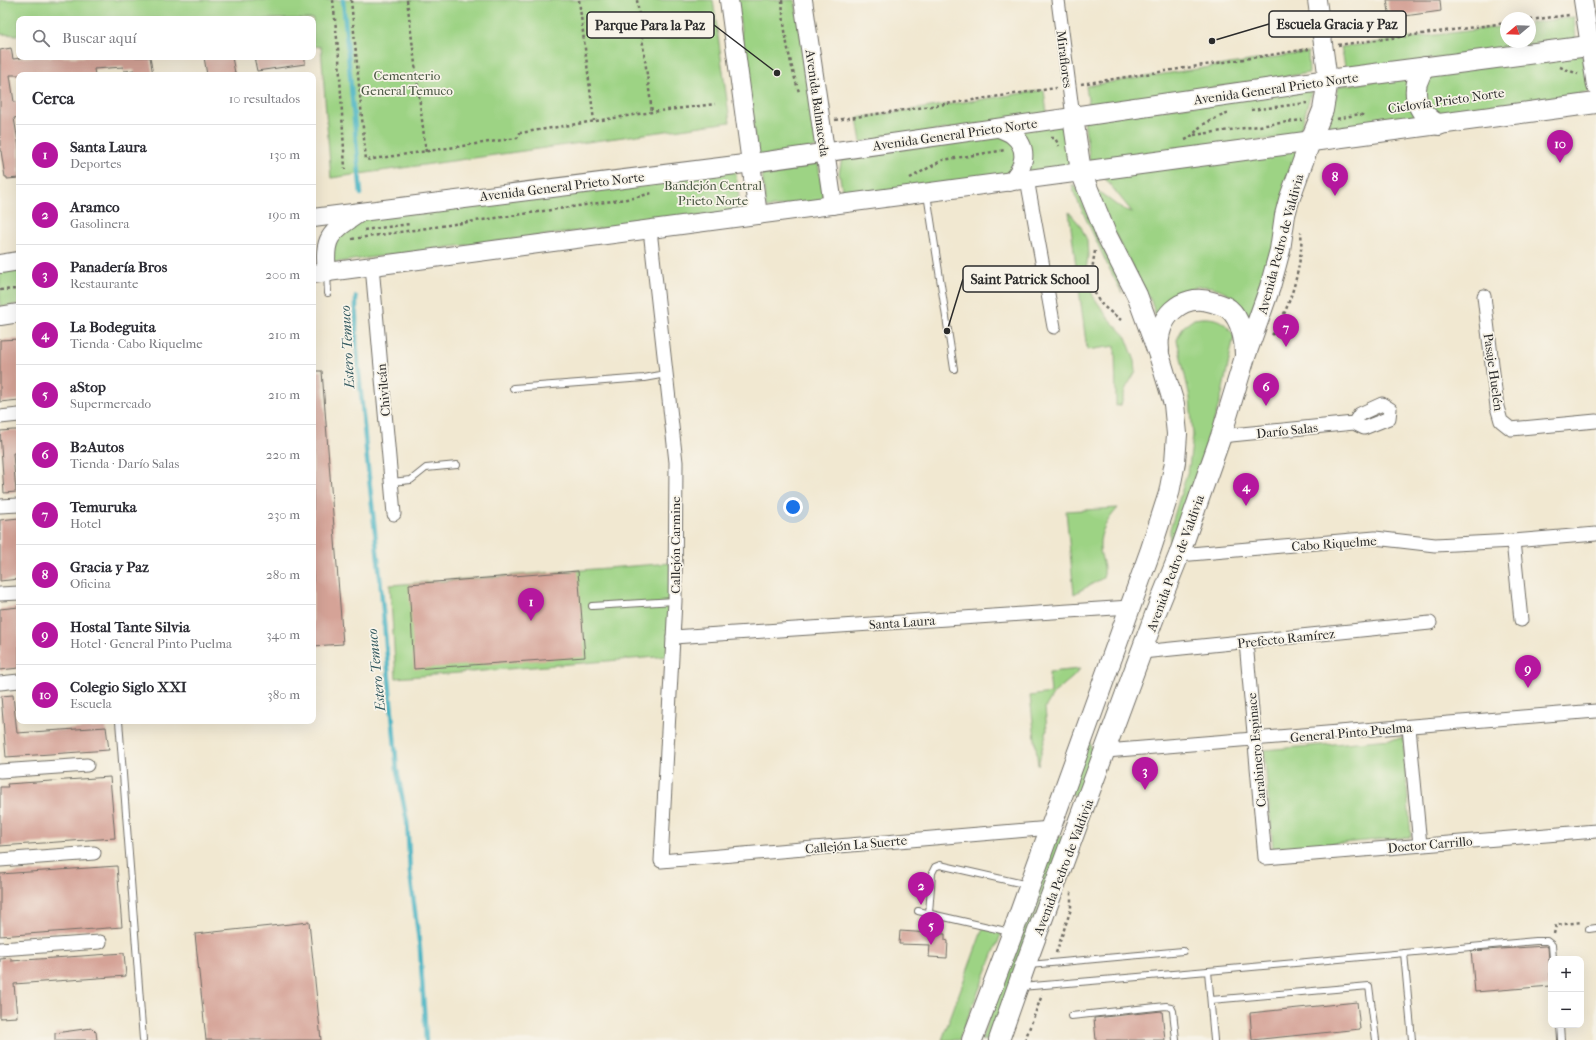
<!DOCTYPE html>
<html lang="es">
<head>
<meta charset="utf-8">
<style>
	:root { --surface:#fff; --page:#f2f2f3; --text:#2b2b33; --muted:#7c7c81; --line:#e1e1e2; --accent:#b5179e }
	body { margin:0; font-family:"IM FELL French Canon",serif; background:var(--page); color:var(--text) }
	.controls { position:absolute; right:12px; bottom:12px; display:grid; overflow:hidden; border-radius:8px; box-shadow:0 4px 16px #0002 }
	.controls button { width:36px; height:36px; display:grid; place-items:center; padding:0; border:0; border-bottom:1px solid var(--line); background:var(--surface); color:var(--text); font:20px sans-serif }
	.compass { position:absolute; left:1500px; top:12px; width:36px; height:36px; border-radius:50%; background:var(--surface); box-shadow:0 4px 16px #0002; rotate:251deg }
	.you { position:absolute; left:793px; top:507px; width:14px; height:14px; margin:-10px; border:3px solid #fff; border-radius:50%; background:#1a73e8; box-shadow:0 0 0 6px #1a73e833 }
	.badge { display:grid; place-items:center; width:26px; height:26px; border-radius:50%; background:var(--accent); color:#fff; font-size:13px; font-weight:700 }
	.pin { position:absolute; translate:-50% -33px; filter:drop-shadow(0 1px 2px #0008) }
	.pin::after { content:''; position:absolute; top:21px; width:14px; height:12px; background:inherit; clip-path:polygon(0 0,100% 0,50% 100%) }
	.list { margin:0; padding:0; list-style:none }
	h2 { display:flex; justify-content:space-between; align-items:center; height:52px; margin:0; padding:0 16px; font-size:17px }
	h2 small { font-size:13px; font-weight:400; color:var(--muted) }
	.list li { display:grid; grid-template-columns:26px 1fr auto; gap:12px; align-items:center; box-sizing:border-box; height:60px; padding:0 16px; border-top:1px solid var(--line) }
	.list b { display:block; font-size:15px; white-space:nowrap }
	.list p { margin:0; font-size:13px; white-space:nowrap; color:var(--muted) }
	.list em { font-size:13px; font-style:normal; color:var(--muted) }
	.icon { flex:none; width:22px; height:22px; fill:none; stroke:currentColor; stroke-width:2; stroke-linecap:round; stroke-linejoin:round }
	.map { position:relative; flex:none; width:1596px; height:1040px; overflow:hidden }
	.search { position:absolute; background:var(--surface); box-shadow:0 4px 16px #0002; left:16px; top:16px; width:300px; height:44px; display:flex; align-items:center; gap:10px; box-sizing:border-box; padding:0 14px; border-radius:8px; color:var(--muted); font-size:15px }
	.panel { position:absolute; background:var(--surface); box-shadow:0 4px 16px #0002; left:16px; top:72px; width:300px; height:652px; border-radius:8px }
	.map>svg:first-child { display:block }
</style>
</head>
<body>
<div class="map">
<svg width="1596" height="1040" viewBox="0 0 1596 1040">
	<rect width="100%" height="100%" fill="#f7f3e8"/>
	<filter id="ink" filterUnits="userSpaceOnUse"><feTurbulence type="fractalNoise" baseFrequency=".025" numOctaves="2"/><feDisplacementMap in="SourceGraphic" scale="8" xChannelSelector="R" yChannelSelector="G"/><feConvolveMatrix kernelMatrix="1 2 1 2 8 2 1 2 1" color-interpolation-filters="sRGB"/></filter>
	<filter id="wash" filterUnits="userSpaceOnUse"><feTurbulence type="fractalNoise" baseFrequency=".012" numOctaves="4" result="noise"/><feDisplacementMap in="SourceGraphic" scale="16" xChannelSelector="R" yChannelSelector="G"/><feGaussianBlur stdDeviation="0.9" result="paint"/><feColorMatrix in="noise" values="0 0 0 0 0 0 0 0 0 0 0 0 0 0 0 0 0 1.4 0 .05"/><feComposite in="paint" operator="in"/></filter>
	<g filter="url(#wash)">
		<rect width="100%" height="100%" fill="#f1e8d1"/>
		<g fill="#9dd384" stroke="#647f58">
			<polygon points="0,0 713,0 730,122 331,178 321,47 313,46 313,19 19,19 19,35 0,34"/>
			<polygon points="737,0 795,0 819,147 757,157"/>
			<polygon points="1574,17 1576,40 1346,71 1341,47 1506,26 1506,42 1530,42 1530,23"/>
			<polygon points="1308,52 1309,73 1089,107 1086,86"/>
			<polygon points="1582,53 1589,92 1327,129 1339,86"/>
			<polygon points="1312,89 1299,135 1090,163 1084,120"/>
			<polygon points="1044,90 1047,114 861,142 857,118"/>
			<polygon points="1066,123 1071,166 845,197 843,194 839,173 843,153"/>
			<path d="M 1302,150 L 1254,324 C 1247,314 1235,298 1225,292 C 1207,281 1181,287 1166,302 C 1162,306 1159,312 1156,317 L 1151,301 L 1121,246 L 1094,188 L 1119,207 L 1133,213 L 1103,176 Z"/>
			<polygon points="817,156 824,201 766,208 761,164"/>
			<polygon points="735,168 741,211 427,250 331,263 332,246 354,219"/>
			<polygon points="1072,185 1077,188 1099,241 1117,272 1122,293 1107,264 1075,195"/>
			<polygon points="1069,212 1080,225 1087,240 1088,256 1086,270 1093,296 1109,319 1126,337 1135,361 1136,371 1126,388 1121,405 1116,406 1115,346 1087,350"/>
			<polygon points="19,267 19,304 0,307 0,270"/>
			<path d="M 1201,318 C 1217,317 1226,322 1234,336 L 1222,394 L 1182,527 L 1169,563 L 1170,529 L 1189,467 L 1193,435 L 1190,398 L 1177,340 L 1183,327 L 1194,319 Z"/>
			<path d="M 1118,508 C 1108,519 1099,532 1100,547 C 1100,558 1107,567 1103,578 L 1074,594 L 1066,511 Z"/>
			<polygon points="671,563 669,656 396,678 390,585"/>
			<polygon points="1080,669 1073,677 1054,693 1045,708 1047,730 1038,765 1030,696 1051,693 1049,672"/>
			<polygon points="1403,738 1411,837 1273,849 1264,750"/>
			<polygon points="1089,740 1091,748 1099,755 1082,798 1070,793"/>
			<polygon points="1056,834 1065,838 993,1040 981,1040"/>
			<polygon points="983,928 1002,932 959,1040 942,1040"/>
		</g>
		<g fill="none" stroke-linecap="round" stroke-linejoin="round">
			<g stroke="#45b2c2" stroke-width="4.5">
				<polyline points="343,0 361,194"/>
				<polyline points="356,297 356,340 367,459 380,577 397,770 407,821 410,873 420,949 426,1040"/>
			</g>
		</g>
		<g id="blocks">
			<g fill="#d5a397">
				<polygon points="1387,0 1440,0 1441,11 1390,18"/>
				<polygon points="11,48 13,59 29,57 150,57 153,75 135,75 134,70 124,71 123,67 94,69 95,75 10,75 14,102 19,101 19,117 14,118 19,147 19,178 7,179 7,177 5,177 1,151 0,151 0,50"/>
				<polygon points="204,57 232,57 235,73 228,74 228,75 207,75"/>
				<polygon points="254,57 305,57 305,64 257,71"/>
				<polygon points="19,339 19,400 0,402 0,340"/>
				<polygon points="313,371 322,371 343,644 313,646"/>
				<polygon points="13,430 19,430 19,453 13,453 16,492 4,493 0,431"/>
				<polygon points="19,518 19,579 0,581 0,520"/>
				<polygon points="578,571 585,657 414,669 409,584"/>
				<polygon points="19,607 19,668 0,670 0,609"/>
				<polygon points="13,695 17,733 106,727 109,750 6,757 1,696"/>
				<polygon points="110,777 115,838 0,846 0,787 8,787 7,784"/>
				<polygon points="117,866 122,927 0,936 0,874"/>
				<polygon points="309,922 321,1040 206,1040 195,934"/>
				<polygon points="900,931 945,934 945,940 948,941 947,958 929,957 930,945 899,944"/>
				<polygon points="1545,946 1548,947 1551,986 1475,992 1471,951"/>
				<polygon points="124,953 126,976 14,984 17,1017 0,1018 0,959 11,958 11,961"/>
				<polygon points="1357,1002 1360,1029 1252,1040 1250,1013"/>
				<polygon points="1162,1011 1165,1040 1096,1040 1094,1018"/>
				<polygon points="92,1028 96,1032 97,1040 55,1040 55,1033"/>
			</g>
		</g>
	</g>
	<g filter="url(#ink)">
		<use href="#blocks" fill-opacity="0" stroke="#706d65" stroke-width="1"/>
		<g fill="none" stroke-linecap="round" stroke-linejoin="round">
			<g stroke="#706d65" stroke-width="8">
				<g id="lane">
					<polyline points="927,194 954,369"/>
					<polyline points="327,274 328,293"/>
					<polyline points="513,388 644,378 666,374"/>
					<polyline points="391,482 411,480 426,468 457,465"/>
					<polyline points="592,606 675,601"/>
					<polyline points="119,721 143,1040"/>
					<polyline points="918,911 1010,932"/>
					<polyline points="929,913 932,873 935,867 940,865 1028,885"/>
					<polyline points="1589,929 1596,928"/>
					<polyline points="1404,953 1412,1040"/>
					<polyline points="1029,965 1183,951"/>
					<polyline points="1208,971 1536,941 1547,941 1552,945 1553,959"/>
					<polyline points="1021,987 1208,971 1214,1040"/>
					<polyline points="1211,1000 1369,986 1376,1040"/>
					<polyline points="1071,1016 1166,1006 1171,1007 1173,1011 1176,1040"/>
					<polyline points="1560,1025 1561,1040"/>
				</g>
			</g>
			<g stroke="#706d65" stroke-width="15">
				<g id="street">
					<polyline points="1058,0 1073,117"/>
					<polyline points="1027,179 1054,327"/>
					<polyline points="650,230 676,462 675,601 661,861 1051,828"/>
					<polyline points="372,266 394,514"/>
					<polyline points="1484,296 1497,407 1501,421 1511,429 1596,421"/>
					<polyline points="0,417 19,415"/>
					<polyline points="1221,436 1354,423 1364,428 1389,418 1390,409 1382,404 1360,414 1354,423"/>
					<polyline points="0,506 19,505"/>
					<polyline points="1513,541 1521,620"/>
					<polyline points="1179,555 1375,538 1435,545 1513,541 1596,534"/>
					<polyline points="0,594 19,593"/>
					<polyline points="673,637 1130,607"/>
					<polyline points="1246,642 1265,858 1596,831"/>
					<polyline points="1142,652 1430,623"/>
					<polyline points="0,683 19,681"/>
					<polyline points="1409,727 1420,845"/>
					<polyline points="1106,751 1596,711"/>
					<polyline points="0,771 87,765"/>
					<polyline points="0,860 94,853"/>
					<polyline points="0,949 100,942"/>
				</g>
			</g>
			<g stroke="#706d65" stroke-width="20">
				<g id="secondary">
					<polyline points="729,0 758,215"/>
					<polyline points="803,0 833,205"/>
					<polyline points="1317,0 1328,80"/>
					<polyline points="1583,0 1596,86"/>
					<path d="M 999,128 C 1004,130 1009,132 1013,135 C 1030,149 1024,169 1010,182"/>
					<polyline points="313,218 752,163 1073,117"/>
					<polyline points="0,264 19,261"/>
					<path d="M 327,273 C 323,237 330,233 358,214"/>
					<polyline points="313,274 1081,172"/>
					<polyline points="0,316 19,313"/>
				</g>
			</g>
			<g stroke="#706d65" stroke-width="22">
				<g id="primary">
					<path d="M 1425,67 C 1409,89 1414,112 1439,125"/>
					<polyline points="1081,172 1596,103"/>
					<path d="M 1159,350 C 1155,319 1181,292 1212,302 C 1218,304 1224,305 1229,309 C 1241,319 1245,340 1245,355"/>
					<polyline points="972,1040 1013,932 1150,552 1169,493 1175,462 1177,434 1174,404 1160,358 1137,295 1106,234 1081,172 1073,117 1328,80 1596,45"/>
					<polyline points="999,1040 1025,966 1156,612 1179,555 1221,436 1245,357 1270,287 1280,250 1285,215 1289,200 1310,142 1323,110 1328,80"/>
				</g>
			</g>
			<g stroke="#706d65" stroke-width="2.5" stroke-dasharray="3 3" stroke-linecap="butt">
				<polyline points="333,0 339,58 345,169"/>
				<polyline points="351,0 366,160 517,138 520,133 652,112 715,104"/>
				<polyline points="407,0 426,152"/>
				<polyline points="579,0 594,121"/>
				<polyline points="637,0 652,112"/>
				<path d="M 782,0 C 784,32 789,61 799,92"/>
				<polyline points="1530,20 1569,15"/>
				<polyline points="1338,45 1506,23"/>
				<polyline points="1560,67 1578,74"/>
				<polyline points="1081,84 1309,49"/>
				<polyline points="1251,110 1307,103"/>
				<polyline points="1337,119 1359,114 1365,116"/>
				<polyline points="835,120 1056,88"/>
				<polyline points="1194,135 1302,120"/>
				<polyline points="1051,138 1055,138 1059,146"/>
				<path d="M 1185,140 C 1192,137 1195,132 1200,127 C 1208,121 1220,116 1230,113"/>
				<polyline points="910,178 943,160 1005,150"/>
				<polyline points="364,230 410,224"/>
				<polyline points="352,239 633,198 652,193"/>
				<path d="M 1095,251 C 1092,268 1089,286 1099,301 C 1104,308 1115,315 1121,320"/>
				<polyline points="0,290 19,289"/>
				<path d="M 1272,335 C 1289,313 1304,261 1301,232"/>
				<polyline points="1554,934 1556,925 1582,922"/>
				<polyline points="1056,953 1071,909 1071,892"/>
				<polyline points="1025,1040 1042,995"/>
			</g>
			<use href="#lane" stroke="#fff" stroke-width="6"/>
			<use href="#street" stroke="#fff" stroke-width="13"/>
			<use href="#secondary" stroke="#fff" stroke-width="18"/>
			<use href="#primary" stroke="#fff" stroke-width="20"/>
		</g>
	</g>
	<g text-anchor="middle" stroke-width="3.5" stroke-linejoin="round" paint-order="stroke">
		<g font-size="13" fill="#2b2b2b" stroke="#f7f3e8">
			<text transform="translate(1065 59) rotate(83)" y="5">Miraflores</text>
			<text transform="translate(1276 88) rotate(-8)" y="5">Avenida General Prieto Norte</text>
			<text transform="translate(1446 100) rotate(-8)" y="5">Ciclovía Prieto Norte</text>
			<text transform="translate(818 103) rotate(82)" y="5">Avenida Balmaceda</text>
			<text transform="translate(955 134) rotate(-8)" y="5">Avenida General Prieto Norte</text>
			<text transform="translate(562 186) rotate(-7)" y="5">Avenida General Prieto Norte</text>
			<text transform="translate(1280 244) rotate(-75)" y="5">Avenida Pedro de Valdivia</text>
			<text transform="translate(1494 372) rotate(82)" y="5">Pasaje Huelén</text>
			<text transform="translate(383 390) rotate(-95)" y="5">Chivilcán</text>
			<text transform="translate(1287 430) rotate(-6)" y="5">Darío Salas</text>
			<text transform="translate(1334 543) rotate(-4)" y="5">Cabo Riquelme</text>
			<text transform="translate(675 545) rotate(-90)" y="5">Callejón Carmine</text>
			<text transform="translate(1175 563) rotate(-70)" y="5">Avenida Pedro de Valdivia</text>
			<text transform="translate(902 622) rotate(-4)" y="5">Santa Laura</text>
			<text transform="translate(1286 638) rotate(-6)" y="5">Prefecto Ramírez</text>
			<text transform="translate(1351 732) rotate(-5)" y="5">General Pinto Puelma</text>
			<text transform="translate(1256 750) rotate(-95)" y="5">Carabinero Espinace</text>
			<text transform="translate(856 844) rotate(-5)" y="5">Callejón La Suerte</text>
			<text transform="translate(1430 844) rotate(-5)" y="5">Doctor Carrillo</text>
			<text transform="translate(1063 867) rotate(-69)" y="5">Avenida Pedro de Valdivia</text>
		</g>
		<g font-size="13" fill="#485541" stroke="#f7f3e8">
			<text x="407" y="80">Cementerio<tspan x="407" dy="15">General Temuco</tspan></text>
			<text x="713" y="190">Bandejón Central<tspan x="713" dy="15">Prieto Norte</tspan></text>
		</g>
		<g font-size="14" font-style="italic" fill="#345a60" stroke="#f7f3e8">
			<text transform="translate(347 347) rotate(-93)" y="5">Estero Temuco</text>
			<text transform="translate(376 670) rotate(-96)" y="5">Estero Temuco</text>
		</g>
	</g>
	<path fill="none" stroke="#2b2b2b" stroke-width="1.5" d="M1212 41L1269 24M777 73L714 25M947 331L963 279"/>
	<g fill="#2b2b2b" stroke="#f7f3e8" stroke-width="1.5">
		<circle cx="1212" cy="41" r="4"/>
		<circle cx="777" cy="73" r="4"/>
		<circle cx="947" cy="331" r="4"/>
	</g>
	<g fill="#f7f3e8" stroke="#2b2b2b" stroke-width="1.5">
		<rect x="1269" y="11" width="137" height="26" rx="4"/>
		<rect x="587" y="12" width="127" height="26" rx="4"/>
		<rect x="963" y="266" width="135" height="26" rx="4"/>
	</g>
	<g font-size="14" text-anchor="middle" font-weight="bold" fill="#2b2b2b">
		<text x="1337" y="29">Escuela Gracia y Paz</text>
		<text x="650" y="30">Parque Para la Paz</text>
		<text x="1030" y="284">Saint Patrick School</text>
	</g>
</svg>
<div class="controls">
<button>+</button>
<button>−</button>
</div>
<svg class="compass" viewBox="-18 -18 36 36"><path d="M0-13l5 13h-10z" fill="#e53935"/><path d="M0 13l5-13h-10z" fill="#7c7c81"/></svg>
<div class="you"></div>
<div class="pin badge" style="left:531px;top:621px">1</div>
<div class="pin badge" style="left:921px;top:905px">2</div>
<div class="pin badge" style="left:1145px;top:790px">3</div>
<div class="pin badge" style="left:1246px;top:506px">4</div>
<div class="pin badge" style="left:931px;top:945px">5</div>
<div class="pin badge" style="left:1266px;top:406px">6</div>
<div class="pin badge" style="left:1286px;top:347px">7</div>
<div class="pin badge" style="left:1335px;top:196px">8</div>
<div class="pin badge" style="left:1528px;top:688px">9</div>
<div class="pin badge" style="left:1560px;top:163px">10</div>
<div class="search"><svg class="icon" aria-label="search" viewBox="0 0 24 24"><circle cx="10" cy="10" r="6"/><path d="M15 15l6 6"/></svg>Buscar aquí</div>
<section class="panel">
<h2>Cerca<small>10 resultados</small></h2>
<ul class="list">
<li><span class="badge">1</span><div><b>Santa Laura</b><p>Deportes</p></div><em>130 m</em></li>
<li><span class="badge">2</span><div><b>Aramco</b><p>Gasolinera</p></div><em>190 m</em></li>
<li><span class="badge">3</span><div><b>Panadería Bros</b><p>Restaurante</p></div><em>200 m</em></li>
<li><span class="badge">4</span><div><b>La Bodeguita</b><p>Tienda · Cabo Riquelme</p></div><em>210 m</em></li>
<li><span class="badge">5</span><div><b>aStop</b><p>Supermercado</p></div><em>210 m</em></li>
<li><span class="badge">6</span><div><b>B2Autos</b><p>Tienda · Darío Salas</p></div><em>220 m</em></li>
<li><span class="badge">7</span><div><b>Temuruka</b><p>Hotel</p></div><em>230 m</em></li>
<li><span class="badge">8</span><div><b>Gracia y Paz</b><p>Oficina</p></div><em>280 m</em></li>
<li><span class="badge">9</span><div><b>Hostal Tante Silvia</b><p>Hotel · General Pinto Puelma</p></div><em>340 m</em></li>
<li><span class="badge">10</span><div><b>Colegio Siglo XXI</b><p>Escuela</p></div><em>380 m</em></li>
</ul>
</section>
</div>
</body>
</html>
